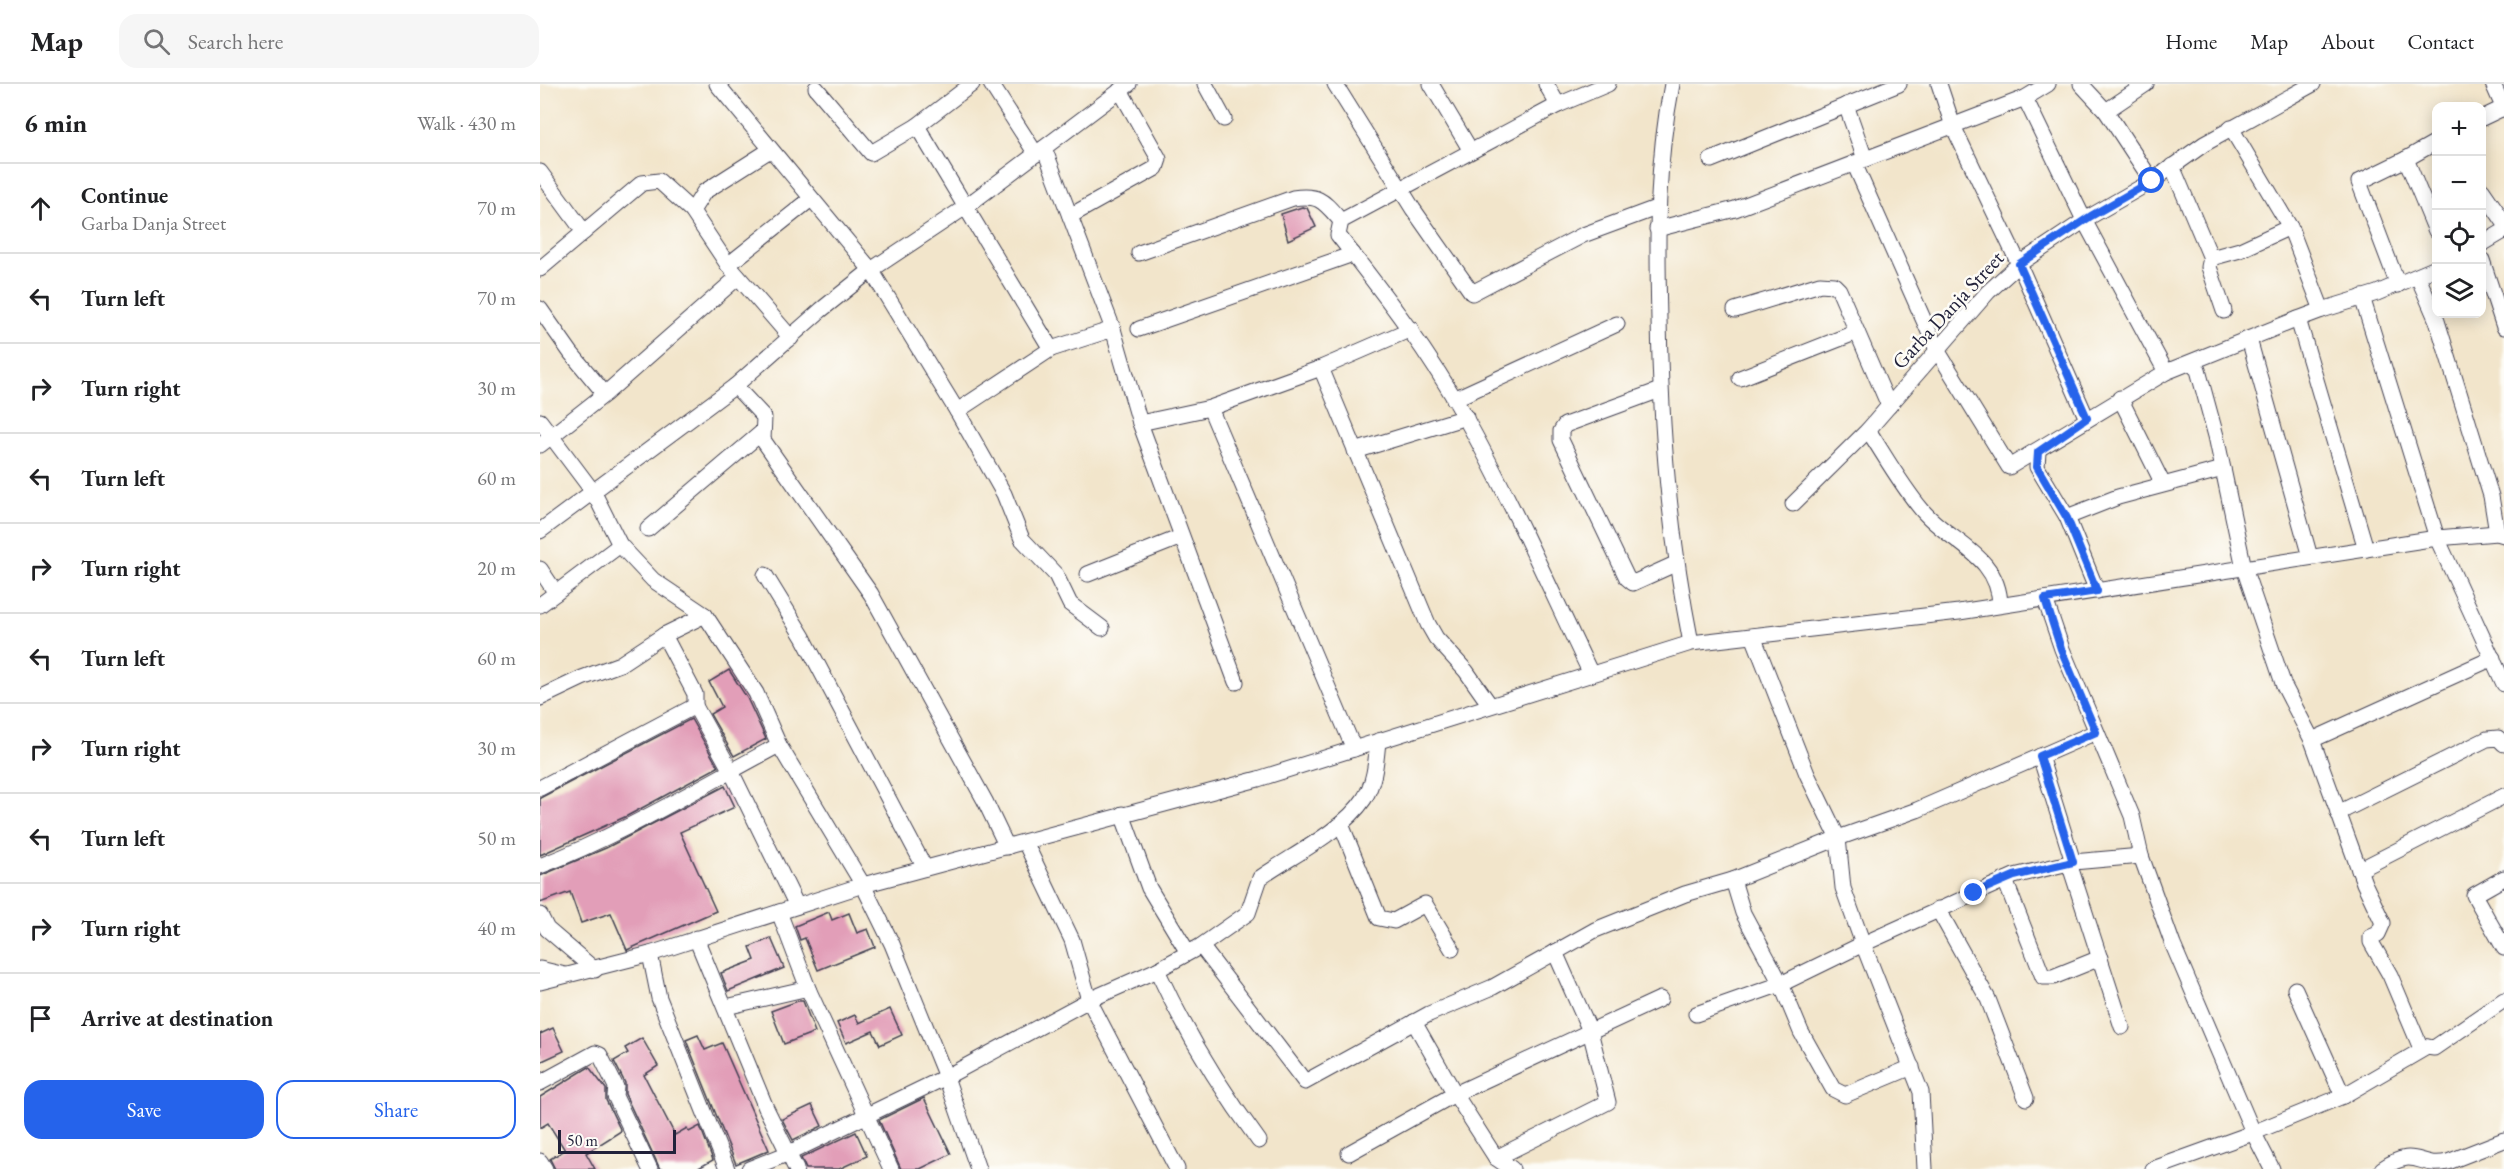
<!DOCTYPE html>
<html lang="en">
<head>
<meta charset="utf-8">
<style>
	:root { --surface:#fff; --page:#f6f6f6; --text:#202124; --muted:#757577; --line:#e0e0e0; --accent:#2563eb }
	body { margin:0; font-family:"EB Garamond",serif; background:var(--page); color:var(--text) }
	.controls { position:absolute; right:18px; top:18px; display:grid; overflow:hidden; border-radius:12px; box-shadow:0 3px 15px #0003 }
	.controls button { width:54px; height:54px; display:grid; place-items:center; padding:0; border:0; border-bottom:2px solid var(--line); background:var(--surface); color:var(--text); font:30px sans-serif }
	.scale { position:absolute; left:18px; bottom:15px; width:118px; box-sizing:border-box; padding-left:6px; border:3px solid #22223b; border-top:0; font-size:16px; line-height:21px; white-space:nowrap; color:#22223b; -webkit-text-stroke:4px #fdfcf7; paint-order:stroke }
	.stop { position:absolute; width:18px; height:18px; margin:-14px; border:4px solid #2563eb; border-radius:50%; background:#fff }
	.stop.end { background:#2563eb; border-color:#fff; box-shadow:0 2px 6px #0008 }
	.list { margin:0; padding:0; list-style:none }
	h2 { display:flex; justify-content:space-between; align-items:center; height:78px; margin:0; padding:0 24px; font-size:26px }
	h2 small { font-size:20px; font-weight:400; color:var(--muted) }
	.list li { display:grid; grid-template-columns:39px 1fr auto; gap:18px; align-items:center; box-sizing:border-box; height:90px; padding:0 24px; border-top:2px solid var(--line) }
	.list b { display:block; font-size:22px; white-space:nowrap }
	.list p { margin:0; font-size:20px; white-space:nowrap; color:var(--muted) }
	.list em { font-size:20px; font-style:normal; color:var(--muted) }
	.actions { display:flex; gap:12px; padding:18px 24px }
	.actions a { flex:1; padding:14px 0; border:2px solid var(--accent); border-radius:18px; text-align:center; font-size:21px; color:var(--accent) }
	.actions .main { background:var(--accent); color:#fff }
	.icon { flex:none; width:33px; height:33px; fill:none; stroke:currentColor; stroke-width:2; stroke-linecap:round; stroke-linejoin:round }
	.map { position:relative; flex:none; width:1964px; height:1085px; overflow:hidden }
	header { display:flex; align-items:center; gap:36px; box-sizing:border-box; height:84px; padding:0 30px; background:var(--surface); border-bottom:2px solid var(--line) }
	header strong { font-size:28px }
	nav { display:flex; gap:33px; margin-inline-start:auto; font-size:21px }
	.search { width:420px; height:54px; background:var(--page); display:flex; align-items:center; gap:15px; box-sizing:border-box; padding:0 21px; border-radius:18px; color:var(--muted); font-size:22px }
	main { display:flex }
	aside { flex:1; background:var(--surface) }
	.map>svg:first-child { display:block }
</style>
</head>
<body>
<header>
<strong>Map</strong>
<div class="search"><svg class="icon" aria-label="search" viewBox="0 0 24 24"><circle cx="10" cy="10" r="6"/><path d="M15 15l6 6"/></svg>Search here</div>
<nav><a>Home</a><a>Map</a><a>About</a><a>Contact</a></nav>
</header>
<main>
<aside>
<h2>6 min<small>Walk · 430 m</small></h2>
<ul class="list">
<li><svg class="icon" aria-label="ahead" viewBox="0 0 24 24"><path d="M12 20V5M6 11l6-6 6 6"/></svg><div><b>Continue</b><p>Garba Danja Street</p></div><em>70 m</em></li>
<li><svg class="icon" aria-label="left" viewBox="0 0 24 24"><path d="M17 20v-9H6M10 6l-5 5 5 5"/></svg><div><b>Turn left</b></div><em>70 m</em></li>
<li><svg class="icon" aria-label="right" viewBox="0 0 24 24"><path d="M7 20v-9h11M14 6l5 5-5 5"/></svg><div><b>Turn right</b></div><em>30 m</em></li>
<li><svg class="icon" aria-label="left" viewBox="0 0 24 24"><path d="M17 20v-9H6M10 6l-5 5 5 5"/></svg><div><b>Turn left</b></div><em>60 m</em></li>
<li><svg class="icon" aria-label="right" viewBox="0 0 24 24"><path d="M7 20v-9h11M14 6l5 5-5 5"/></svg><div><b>Turn right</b></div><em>20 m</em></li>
<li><svg class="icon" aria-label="left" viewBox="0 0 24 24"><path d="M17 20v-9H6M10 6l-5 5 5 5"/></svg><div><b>Turn left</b></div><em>60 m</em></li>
<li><svg class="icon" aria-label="right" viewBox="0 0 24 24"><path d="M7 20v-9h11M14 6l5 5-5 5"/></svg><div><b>Turn right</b></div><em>30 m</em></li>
<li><svg class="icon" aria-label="left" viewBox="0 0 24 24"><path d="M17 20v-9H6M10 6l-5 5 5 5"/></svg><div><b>Turn left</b></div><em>50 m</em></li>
<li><svg class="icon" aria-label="right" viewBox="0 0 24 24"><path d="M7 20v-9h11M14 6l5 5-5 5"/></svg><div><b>Turn right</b></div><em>40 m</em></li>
<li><svg class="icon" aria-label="arrive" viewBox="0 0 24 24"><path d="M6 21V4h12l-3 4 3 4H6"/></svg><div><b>Arrive at destination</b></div></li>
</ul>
<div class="actions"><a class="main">Save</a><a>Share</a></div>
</aside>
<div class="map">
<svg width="1964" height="1085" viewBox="0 0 1964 1085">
	<rect width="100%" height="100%" fill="#fdfcf7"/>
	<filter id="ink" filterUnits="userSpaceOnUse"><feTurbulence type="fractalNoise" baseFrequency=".0167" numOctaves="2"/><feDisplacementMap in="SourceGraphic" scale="12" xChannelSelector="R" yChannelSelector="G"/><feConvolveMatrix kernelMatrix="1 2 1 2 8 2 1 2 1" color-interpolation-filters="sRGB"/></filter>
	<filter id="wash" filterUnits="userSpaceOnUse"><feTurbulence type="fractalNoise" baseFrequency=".008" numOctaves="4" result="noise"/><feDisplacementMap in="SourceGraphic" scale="24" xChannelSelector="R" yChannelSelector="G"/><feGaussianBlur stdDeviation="1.35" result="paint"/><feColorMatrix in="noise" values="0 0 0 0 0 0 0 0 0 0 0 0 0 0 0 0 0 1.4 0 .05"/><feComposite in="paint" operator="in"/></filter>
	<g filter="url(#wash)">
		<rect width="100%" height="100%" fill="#f2e5cb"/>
		<g id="blocks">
			<g fill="#e29eb8">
				<polygon points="762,123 767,124 776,143 748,156 741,130"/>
				<polygon points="189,586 207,614 226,655 194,672 170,630 182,623 169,598"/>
				<polygon points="151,635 178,683 87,732 0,771 0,714"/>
				<polygon points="185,702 195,723 140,748 176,827 87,866 71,829 41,839 30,808 0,819 0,792 66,764"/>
				<polygon points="289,828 292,836 309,829 317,849 328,845 335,863 278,886 265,854 260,856 255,842"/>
				<polygon points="231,854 244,884 188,907 181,889 215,876 210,863"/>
				<polygon points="258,917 263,917 275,948 244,960 231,927"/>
				<polygon points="350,925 362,951 340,961 333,947 306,959 297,939 315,931 319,939"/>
				<polygon points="13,944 24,967 0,978 0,950"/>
				<polygon points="158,951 165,966 182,959 229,1066 196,1080 146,956"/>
				<polygon points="102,954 118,982 104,991 135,1051 147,1044 149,1048 160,1042 173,1076 157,1085 120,1085 85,1010 85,999 74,977 88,969 85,964"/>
				<polygon points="49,983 66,1005 66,1016 81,1047 46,1069 55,1085 15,1085 10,1075 25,1066 8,1039 0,1044 0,1013"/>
				<polygon points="384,1014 411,1070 380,1085 361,1085 339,1036"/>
				<polygon points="272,1021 282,1042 253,1056 242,1035"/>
				<polygon points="316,1048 327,1072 299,1085 266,1085 261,1074"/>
			</g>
		</g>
	</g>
	<g filter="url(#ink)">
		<use href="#blocks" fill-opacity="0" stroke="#413f51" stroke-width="1.5"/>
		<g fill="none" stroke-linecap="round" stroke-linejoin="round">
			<g stroke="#413f51" stroke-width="17">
				<g id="street">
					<polyline points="177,0 331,186 417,327 464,410 482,455 516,491 530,520 562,544"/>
					<polyline points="432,0 377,42 511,265 573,245 600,339 670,324 781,284 888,540 896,554 926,587 950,621"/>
					<polyline points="451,0 496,70"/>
					<polyline points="665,0 684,35"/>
					<polyline points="795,0 873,125 932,209 1043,151 1116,124"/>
					<polyline points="891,0 931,67"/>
					<polyline points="1006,0 1018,21"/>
					<path d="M 1132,0 C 1116,82 1117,152 1119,235 C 1121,348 1129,448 1151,559"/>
					<polyline points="1399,0 1413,42 1479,180 1547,335"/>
					<polyline points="1541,0 1566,27 1612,97"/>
					<polyline points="1953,0 1964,25"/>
					<polyline points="276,4 331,69 377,42"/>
					<polyline points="1485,14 1544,136 1626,288"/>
					<polyline points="1306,21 1325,75"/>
					<polyline points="1566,27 1606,0"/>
					<polyline points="1942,34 1963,24"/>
					<polyline points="1691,44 1750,143 1782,226 1837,209 1896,184"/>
					<polyline points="504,64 573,245"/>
					<polyline points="1866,75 1896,58"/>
					<polyline points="1171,76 1359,0"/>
					<polyline points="1314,79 1397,266 1469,383 1626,288 1758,235"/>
					<polyline points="1632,82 1671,174 1700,166 1750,143"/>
					<polyline points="0,88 44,148"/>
					<polyline points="1942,106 1964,138"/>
					<polyline points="152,127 164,108 230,66"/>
					<polyline points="530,132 616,84 619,75 580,6"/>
					<polyline points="1117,145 1195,125 1485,14 1508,0"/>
					<polyline points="1942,160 1964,147"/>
					<path d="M 599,169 L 753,114 C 780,110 784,118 801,137"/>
					<polyline points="1671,174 1669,183 1684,227"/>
					<polyline points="1942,176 1964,243"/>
					<polyline points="188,181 271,115"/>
					<polyline points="0,185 102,99 119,97 152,127 188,181 251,254"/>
					<polyline points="1878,193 1897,237 1951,412 1957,449"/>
					<polyline points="1858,201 1819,98 1866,75 1896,147"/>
					<polyline points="1822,213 1897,454 1964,600"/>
					<polyline points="0,225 31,269 65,310 198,193"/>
					<polyline points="1195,226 1280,200 1294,201 1299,206 1349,322"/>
					<polyline points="1782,226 1758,235 1826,465"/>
					<polyline points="599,245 813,170"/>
					<polyline points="1709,255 1770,473"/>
					<polyline points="1652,280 1658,286 1676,352 1704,484 1744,602 1772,656 1824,799 1843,839 1838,850 1831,853 1831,858 1850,891 1880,962 1894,964 1964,916"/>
					<polyline points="781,284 871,245"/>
					<polyline points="1200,294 1317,248"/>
					<polyline points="195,302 224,333 223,356 331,510 445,717 467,763"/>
					<polyline points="1120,306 1025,341 1021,347 1021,356 1087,494 1093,499 1135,480"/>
					<polyline points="1580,314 1623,400"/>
					<polyline points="914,315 1077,240"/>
					<polyline points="670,324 814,665"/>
					<polyline points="417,327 511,265"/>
					<polyline points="0,337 54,409 80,461 113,496 165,531 216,609 239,661 323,801 352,860 406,993 438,1085"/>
					<polyline points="600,339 696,598"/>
					<path d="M 1328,346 C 1345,372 1361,401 1382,426 C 1410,459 1459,471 1460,521"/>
					<polyline points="0,361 65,310"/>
					<polyline points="815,367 926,333"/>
					<polyline points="1498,368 1497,383 1527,433 1557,507"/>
					<polyline points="1253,420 1328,346 1448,208 1479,180 1551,132 1612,97 1664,60 1773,0"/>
					<polyline points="1527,433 1578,413 1683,385"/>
					<polyline points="108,445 221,349"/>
					<polyline points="0,447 195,302 281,226 331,186 424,124 589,0"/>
					<polyline points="0,485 16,509"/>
					<polyline points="548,490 641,453"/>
					<polyline points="225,491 263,553 385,784"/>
					<polyline points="1505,515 1522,565 1592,732 1601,772 1633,861 1713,1048 1732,1085"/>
					<polyline points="0,521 80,461"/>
					<path d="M 1051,590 C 1010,505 972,418 926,335 C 890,269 844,210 798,151 L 801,137 L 1018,21 L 1068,0"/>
					<polyline points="0,614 42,594 80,580 124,551 165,531"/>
					<polyline points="155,622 191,687 257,822"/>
					<polyline points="1772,656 1953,574"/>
					<polyline points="1500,672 1533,778"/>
					<polyline points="0,704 155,622 155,610 124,551"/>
					<polyline points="1798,729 1947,655 1958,654 1964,660"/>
					<polyline points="582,730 609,804 647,867"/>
					<polyline points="801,740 839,834 854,837 885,820 912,865"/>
					<polyline points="485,758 532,856 549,916 637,1085"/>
					<polyline points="1529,779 1582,943"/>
					<path d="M 0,782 C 83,750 160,703 239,661"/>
					<polyline points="1819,786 1964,712"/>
					<polyline points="1964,794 1934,811 1964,864"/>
					<polyline points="1193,796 1203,829 1241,900 1261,948 1293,1005 1305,1011 1372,983"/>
					<polyline points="1465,796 1503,893 1513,893 1560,874"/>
					<polyline points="1398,825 1448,915 1486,1014"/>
					<polyline points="239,828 269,907"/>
					<polyline points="0,831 7,845 55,886"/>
					<polyline points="156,854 226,1024 256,1085"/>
					<polyline points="661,862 765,998 889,930 953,903 1055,846 1145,810 1193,796 1298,754 1377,726 1556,648"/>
					<polyline points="110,870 119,914 187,1085"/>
					<polyline points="0,885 25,891"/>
					<path d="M 617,886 C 645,947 679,1003 719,1057"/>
					<polyline points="0,898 110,870 323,801 718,695 1151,559 1419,528 1897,454 1957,449 1964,451"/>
					<polyline points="1755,905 1803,1012"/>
					<polyline points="186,923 264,905 269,907 351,1085"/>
					<polyline points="1156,930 1241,900 1323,860 1303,804 1298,754 1267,690 1213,552"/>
					<polyline points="874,938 915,1010 956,1074 972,1085"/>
					<polyline points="0,999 55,969 60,971 76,1003 75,1012 110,1085"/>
					<polyline points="809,1069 915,1010 1120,915"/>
					<polyline points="956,1074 1068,1018 1050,947 1015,868"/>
					<polyline points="0,1077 5,1085"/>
					<path d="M 209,1085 L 249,1069 L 406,993 L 549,916 L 617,886 L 661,862 L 708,829 L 720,794 C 751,772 803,747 824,715 C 835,698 836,677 838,657"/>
					<polyline points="1385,1085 1381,1008 1323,860 1474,792 1533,778 1601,772"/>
					<polyline points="1613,1085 1710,1050 1803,1012 1887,963"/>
					<path d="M 1842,1085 C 1877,1061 1878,1085 1908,1078 L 1964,1056"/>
				</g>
			</g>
			<use href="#street" stroke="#fff" stroke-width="15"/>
		</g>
	</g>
	<g fill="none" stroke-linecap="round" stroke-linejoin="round" filter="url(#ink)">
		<polyline stroke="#2563eb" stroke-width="8" points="1434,809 1474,792 1533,778 1500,672 1556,648 1521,565 1505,515 1557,507 1527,434 1497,383 1498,368 1547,334 1479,180 1551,132 1612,97"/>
	</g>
	<g text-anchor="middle" stroke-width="5" stroke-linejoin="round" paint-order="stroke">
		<g font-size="21" fill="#22223b" stroke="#fdfcf7">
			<text transform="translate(1408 226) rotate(-47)" y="7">Garba Danja Street</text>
		</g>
	</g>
</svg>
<div class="controls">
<button>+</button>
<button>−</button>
<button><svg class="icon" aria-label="locate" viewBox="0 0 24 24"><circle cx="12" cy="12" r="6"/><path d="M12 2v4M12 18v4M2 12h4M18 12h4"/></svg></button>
<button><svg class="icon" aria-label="layers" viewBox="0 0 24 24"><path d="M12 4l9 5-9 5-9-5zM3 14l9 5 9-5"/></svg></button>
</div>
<div class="scale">50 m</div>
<div class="stop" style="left:1612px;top:97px"></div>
<div class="stop end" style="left:1434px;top:809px"></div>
</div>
</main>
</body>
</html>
